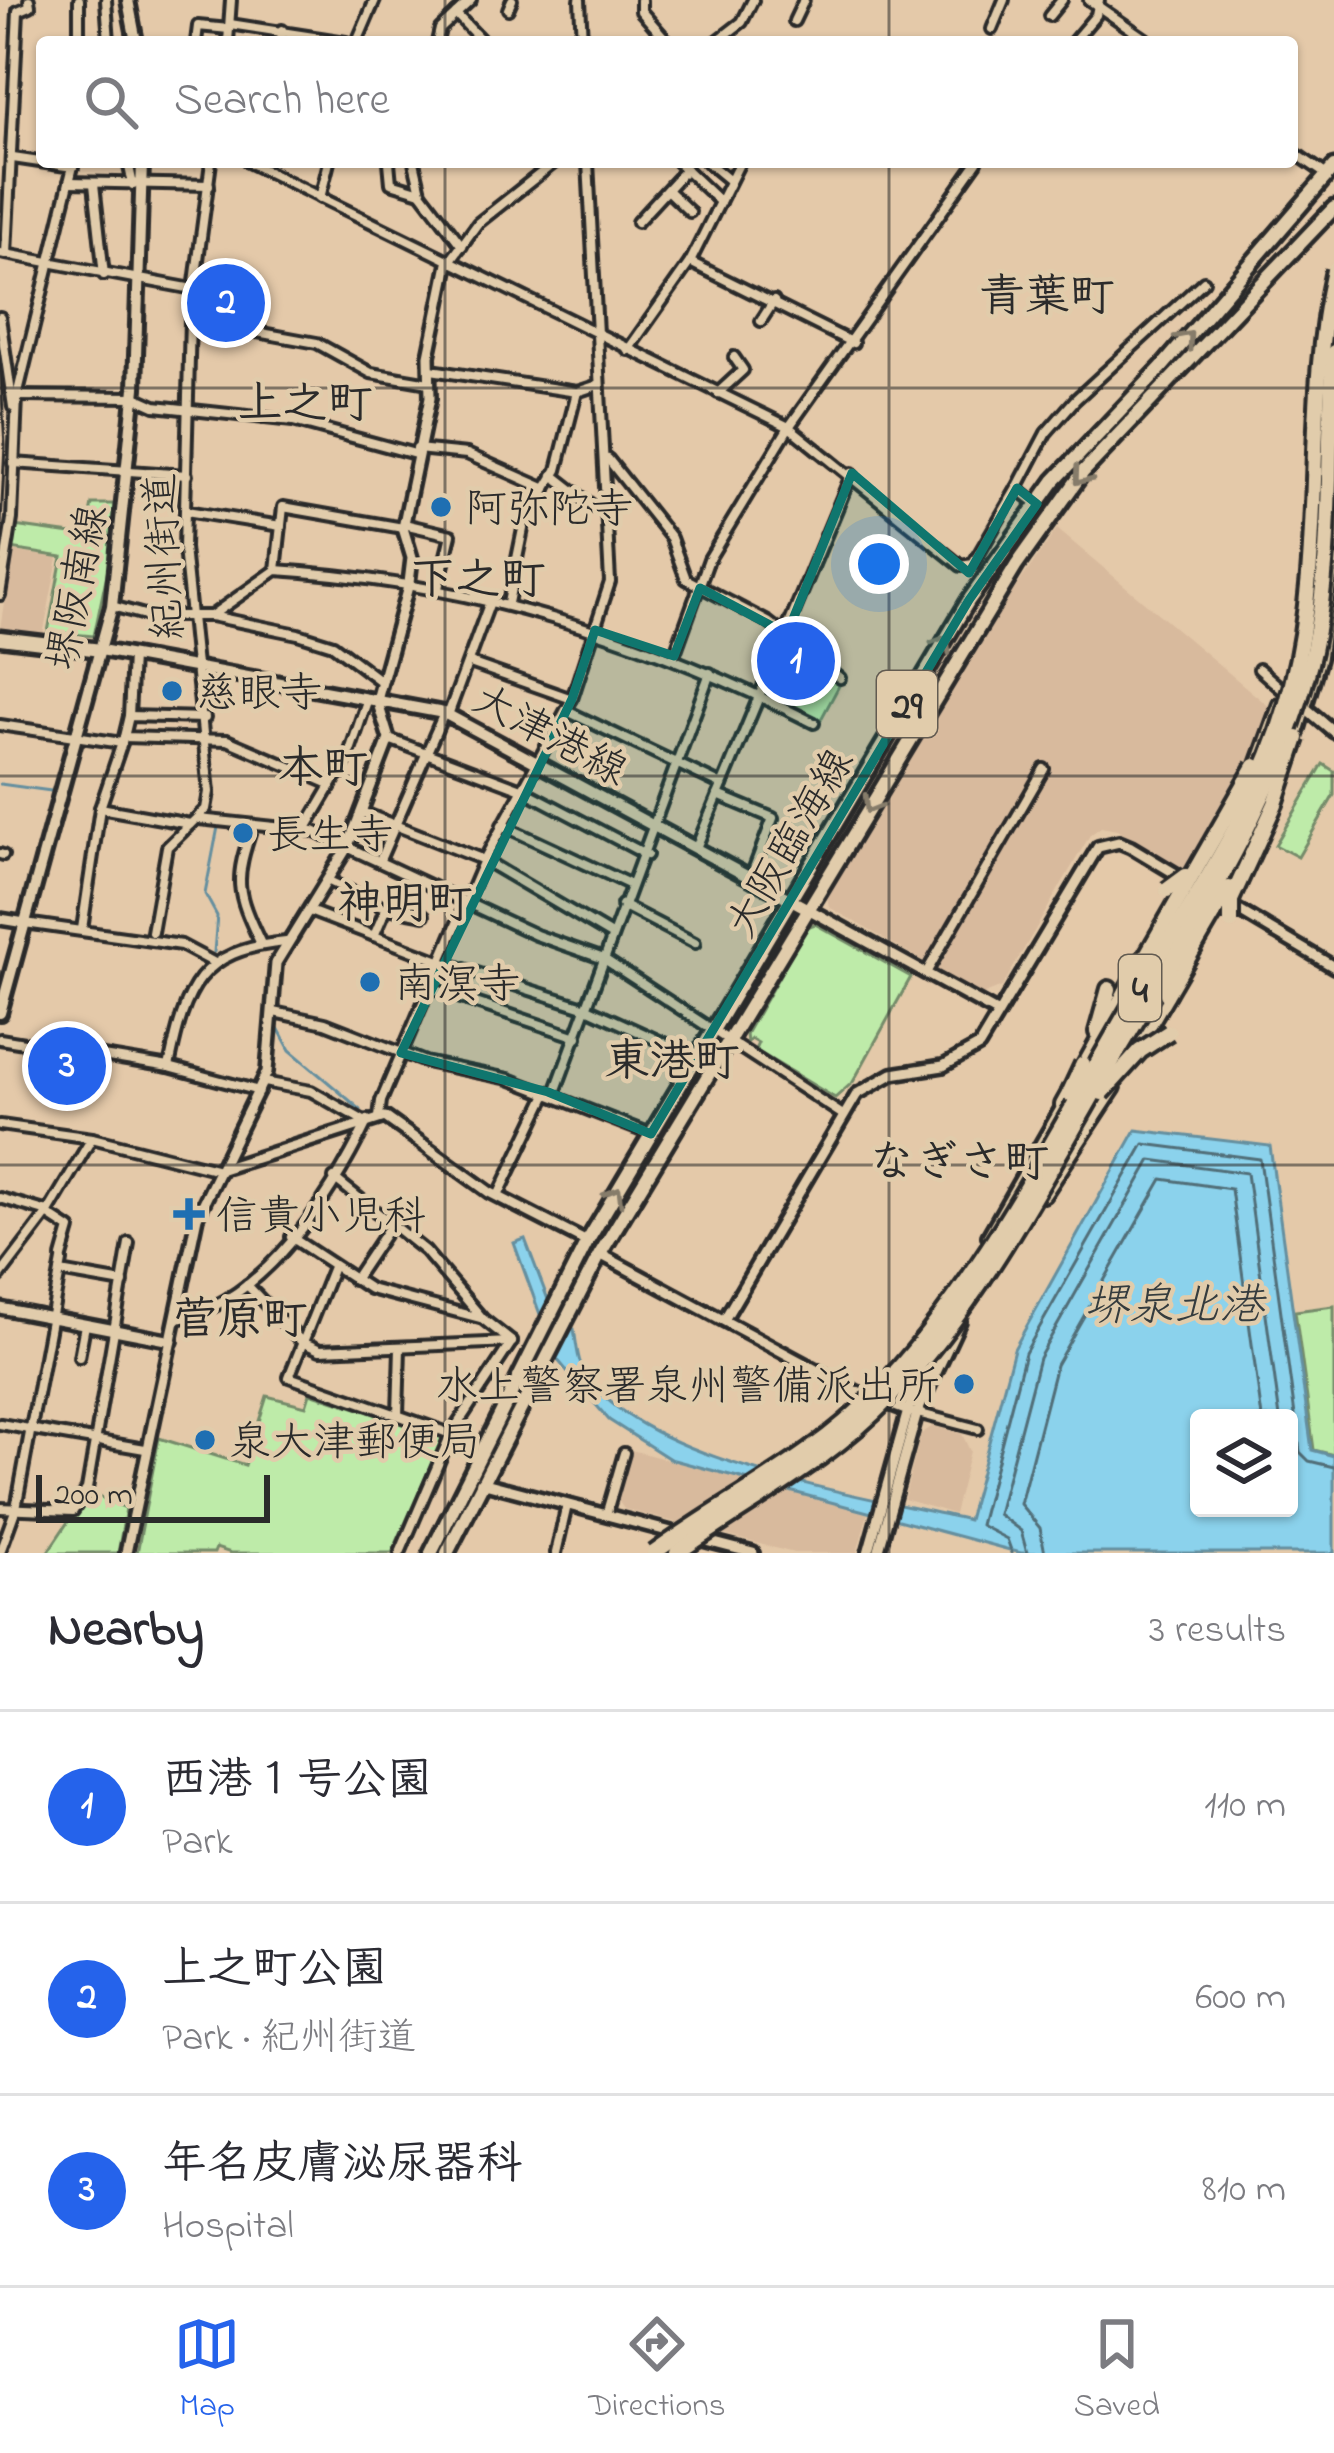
<!DOCTYPE html>
<html lang="en">
<head>
<meta charset="utf-8">
<style>
	:root { --surface:#fff; --page:#f2f2f3; --text:#2b2b33; --muted:#7c7c81; --line:#e1e1e2; --accent:#2563eb }
	body { margin:0; font-family:"Indie Flower","Klee One",sans-serif; background:var(--page); color:var(--text) }
	.controls { position:absolute; right:36px; bottom:36px; display:grid; overflow:hidden; border-radius:12px; box-shadow:0 3px 9px #0004 }
	.controls button { width:108px; height:108px; display:grid; place-items:center; padding:0; border:0; border-bottom:3px solid var(--line); background:var(--surface); color:var(--text); font:60px sans-serif }
	.scale { position:absolute; left:36px; bottom:30px; width:234px; box-sizing:border-box; padding-left:12px; border:6px solid #2b2b2b; border-top:0; font-size:33px; line-height:42px; white-space:nowrap; color:#2b2b2b; -webkit-text-stroke:9px #e1ccab; paint-order:stroke }
	.you { position:absolute; left:879px; top:564px; width:42px; height:42px; margin:-30px; border:9px solid #fff; border-radius:50%; background:#1a73e8; box-shadow:0 0 0 18px #1a73e833 }
	.badge { display:grid; place-items:center; width:78px; height:78px; border-radius:50%; background:var(--accent); color:#fff; font-size:39px; font-weight:700 }
	.pin { position:absolute; translate:-50% -50%; border:6px solid #fff; box-shadow:0 3px 12px #0006 }
	.list { margin:0; padding:0; list-style:none }
	h2 { display:flex; justify-content:space-between; align-items:center; height:156px; margin:0; padding:0 48px; font-size:51px }
	h2 small { font-size:39px; font-weight:400; color:var(--muted) }
	.list li { display:grid; grid-template-columns:78px 1fr auto; gap:36px; align-items:center; box-sizing:border-box; height:192px; padding:0 48px; border-top:3px solid var(--line) }
	.list b { display:block; font-size:45px; white-space:nowrap }
	.list p { margin:0; font-size:39px; white-space:nowrap; color:var(--muted) }
	.list em { font-size:39px; font-style:normal; color:var(--muted) }
	.icon { flex:none; width:66px; height:66px; fill:none; stroke:currentColor; stroke-width:2; stroke-linecap:round; stroke-linejoin:round }
	.map { position:relative; flex:none; width:1334px; height:1553px; overflow:hidden }
	.search { position:absolute; background:var(--surface); box-shadow:0 3px 9px #0004; left:36px; right:36px; top:36px; height:132px; display:flex; align-items:center; gap:30px; box-sizing:border-box; padding:0 42px; border-radius:12px; color:var(--muted); font-size:45px }
	.sheet { height:732px; background:var(--surface) }
	nav { display:flex; justify-content:space-around; align-items:center; box-sizing:border-box; height:168px; border-top:3px solid var(--line); background:var(--surface); font-size:33px; color:var(--muted) }
	nav a { display:grid; justify-items:center; gap:6px }
	nav .on { color:var(--accent) }
	.map>svg:first-child { display:block }
</style>
</head>
<body>
<div class="map">
<svg width="1334" height="1553" viewBox="0 0 1334 1553">
	<rect width="100%" height="100%" fill="#e4c9a9"/>
	<filter id="ink" filterUnits="userSpaceOnUse"><feTurbulence type="fractalNoise" baseFrequency=".00833" numOctaves="2"/><feDisplacementMap in="SourceGraphic" scale="24" xChannelSelector="R" yChannelSelector="G"/><feConvolveMatrix kernelMatrix="1 2 1 2 8 2 1 2 1" color-interpolation-filters="sRGB"/></filter>
	<g filter="url(#ink)">
		<g fill="#d8ba9d">
			<polygon points="1057,529 1272,709 1239,783 1216,811 1185,870 1117,830 1101,827 1090,835 1002,987 982,995 829,907 827,896 976,644"/>
			<polygon points="12,551 58,558 43,635 0,629"/>
			<polygon points="933,1426 962,1434 970,1451 954,1514 904,1499 921,1434"/>
			<polygon points="631,1450 868,1513 857,1553 794,1553 624,1509 617,1499"/>
		</g>
		<g fill="#beeba9" stroke="#748b6a" stroke-width="3">
			<polygon points="259,276 251,326 211,321 211,310 196,308 196,295 245,297 248,278"/>
			<polygon points="92,504 114,504 110,559 94,636 48,632 62,557 11,549 14,526 86,536"/>
			<polygon points="786,640 841,682 819,723 765,695"/>
			<polygon points="1323,764 1334,771 1334,795 1298,857 1275,845"/>
			<polygon points="815,924 911,977 853,1082 835,1098 755,1050 758,1043 751,1039 747,1043 746,1034 807,927"/>
			<polygon points="1334,1306 1334,1455 1314,1450 1295,1311"/>
			<polygon points="310,1393 444,1436 392,1553 231,1553 216,1548 214,1553 137,1553 159,1438 245,1465 267,1396 306,1406"/>
			<polygon points="88,1492 126,1508 118,1553 47,1553"/>
		</g>
		<path fill="#8bd2ec" stroke="#658f9f" stroke-width="3" fill-rule="evenodd" d="M 1136,1130 L 1270,1146 L 1312,1450 L 1334,1456 L 1334,1553 L 1021,1553 L 670,1459 L 609,1420 L 556,1358 L 514,1243 L 525,1239 L 555,1318 L 574,1329 C 576,1340 577,1355 581,1365 C 626,1462 871,1496 968,1520 L 1014,1349 ZM 1199,1418 L 1289,1418 L 1289,1508 L 1199,1508 Z"/>
		<g fill="none" stroke-linecap="round" stroke-linejoin="round">
			<g stroke="#516e78" stroke-width="3">
				<polyline points="1012,1553 1007,1539 980,1525 1025,1353 1144,1144 1260,1159 1300,1452 1309,1461 1334,1467"/>
				<polyline points="1027,1553 1021,1531 998,1514 1039,1358 1151,1160 1247,1173 1280,1418"/>
				<polyline points="1045,1553 1040,1528 1020,1504 1056,1365 1162,1179 1231,1189 1262,1418"/>
			</g>
			<g stroke="#658f9f" stroke-width="3">
				<polyline points="0,784 51,791"/>
				<polyline points="214,952 217,916 205,894 218,827"/>
				<polyline points="277,1026 290,1050 361,1110"/>
			</g>
			<g stroke="#2b2b2b" stroke-width="16">
				<g id="minor">
					<polyline points="106,0 109,42"/>
					<polyline points="580,0 582,42"/>
					<polyline points="641,0 641,11 668,42"/>
					<polyline points="1089,0 1150,42"/>
					<polyline points="508,9 512,0"/>
					<polyline points="456,14 480,39"/>
					<polyline points="1049,16 1062,0"/>
					<polyline points="794,21 804,0"/>
					<polyline points="230,24 346,42"/>
					<polyline points="992,29 1004,0"/>
					<polyline points="79,42 79,0"/>
					<polyline points="196,42 198,26 229,29"/>
					<polyline points="228,42 231,0"/>
					<polyline points="281,42 282,30"/>
					<polyline points="357,42 375,0"/>
					<polyline points="437,42 440,29 471,0"/>
					<polyline points="716,42 742,22 753,0"/>
					<polyline points="1073,42 1096,15 1099,0"/>
					<polyline points="1292,151 1327,175"/>
					<polyline points="13,158 73,167"/>
					<polyline points="128,162 133,185"/>
					<polyline points="248,162 789,427 961,566 973,564 1017,488 1037,504"/>
					<polyline points="389,162 391,183 421,192"/>
					<polyline points="414,162 421,192 462,246"/>
					<polyline points="678,162 720,202"/>
					<polyline points="707,162 730,181"/>
					<polyline points="69,182 209,185"/>
					<polyline points="94,184 104,275"/>
					<polyline points="667,190 690,212"/>
					<polyline points="320,198 329,162"/>
					<polyline points="637,222 686,169"/>
					<polyline points="0,253 193,289"/>
					<polyline points="6,254 18,11 30,6 29,0"/>
					<polyline points="690,262 853,343"/>
					<polyline points="448,264 478,223 555,162"/>
					<polyline points="0,317 13,407"/>
					<polyline points="190,320 317,343 371,373 429,383"/>
					<polyline points="761,321 774,301"/>
					<polyline points="628,350 690,262 740,162"/>
					<polyline points="431,370 577,392 598,385"/>
					<polyline points="718,393 743,370 734,357"/>
					<polyline points="17,396 135,397 155,406 293,421 415,454"/>
					<polyline points="417,449 467,454 546,489"/>
					<polyline points="608,459 671,538 686,579 768,622 840,678"/>
					<polyline points="13,463 187,475"/>
					<polyline points="553,475 594,507 608,507"/>
					<polyline points="1017,488 1046,433 1075,400 1204,281"/>
					<polyline points="186,511 281,526"/>
					<polyline points="404,524 451,535 438,588"/>
					<polyline points="276,570 283,507 403,528"/>
					<polyline points="0,595 12,519 17,396 74,162"/>
					<polyline points="508,603 524,524 557,470 577,392"/>
					<polyline points="112,606 148,616 211,616 298,634 333,645 382,682"/>
					<path d="M 211,616 L 276,570 C 468,582 643,636 814,723"/>
					<polyline points="674,656 709,559 789,427 977,162"/>
					<polyline points="470,663 572,699"/>
					<polyline points="1259,669 1284,691"/>
					<polyline points="567,711 722,785"/>
					<polyline points="448,715 491,599"/>
					<polyline points="129,716 132,656"/>
					<polyline points="205,718 129,716 124,737 227,740 330,784"/>
					<polyline points="0,725 122,743"/>
					<polyline points="389,739 519,788 647,855"/>
					<polyline points="718,795 773,818 751,876"/>
					<polyline points="100,808 190,824"/>
					<polyline points="364,813 484,860 611,935"/>
					<polyline points="199,819 313,831 536,935 604,959 843,1115"/>
					<path d="M 253,825 C 234,881 235,890 261,944"/>
					<polyline points="502,825 631,885"/>
					<polyline points="305,830 348,757 368,698"/>
					<polyline points="696,848 852,473"/>
					<polyline points="0,854 3,855"/>
					<polyline points="380,860 444,713"/>
					<polyline points="329,881 386,908 424,915"/>
					<polyline points="622,905 695,943"/>
					<polyline points="312,912 442,962 587,1008 697,1058"/>
					<polyline points="25,923 181,945 213,962"/>
					<polyline points="82,929 100,808 124,737"/>
					<polyline points="152,932 167,847 206,809 209,792 184,548 190,320 211,162"/>
					<polyline points="374,936 386,908"/>
					<polyline points="926,973 1044,769"/>
					<polyline points="431,988 577,1037"/>
					<polyline points="274,1012 325,1023 425,1062 509,1079 650,1134"/>
					<polyline points="0,1039 169,1067 259,1091"/>
					<path d="M 169,1067 C 185,988 199,950 286,942"/>
					<polyline points="264,1082 311,1091 364,1121"/>
					<polyline points="554,1095 710,673"/>
					<polyline points="379,1117 381,1101 484,860 572,699 610,582 588,162"/>
					<polyline points="0,1125 92,1138 219,1170"/>
					<polyline points="334,1178 425,1251 483,1319 512,1342"/>
					<polyline points="498,1196 548,1092"/>
					<polyline points="0,1198 48,1212"/>
					<polyline points="47,1214 70,1229 62,1257"/>
					<polyline points="291,1237 370,1289 480,1318"/>
					<polyline points="333,1267 289,1377 451,1434"/>
					<polyline points="60,1272 123,1283"/>
					<polyline points="0,1276 47,1214 92,1138"/>
					<polyline points="354,1280 392,1223"/>
					<polyline points="247,1285 302,1342 320,1350 512,1342"/>
					<path d="M 178,1319 C 265,1301 332,1195 368,1120"/>
					<polyline points="79,1357 85,1325"/>
					<polyline points="917,1413 978,1429"/>
					<polyline points="398,1415 400,1348"/>
					<polyline points="0,1424 145,1449"/>
					<polyline points="0,1508 73,1511 87,1489 129,1243"/>
					<polyline points="606,1515 624,1453"/>
					<polyline points="0,1552 16,1508 62,1261"/>
					<polyline points="400,1553 451,1434 511,1343"/>
					<polyline points="556,1553 567,1505"/>
				</g>
			</g>
			<g stroke="#2b2b2b" stroke-width="18">
				<g id="tertiary">
					<polyline points="1302,705 1334,732"/>
					<polyline points="1295,742 1320,659 1334,560"/>
					<polyline points="1256,767 1279,704"/>
					<polyline points="1221,892 1254,834"/>
					<polyline points="1231,906 1334,967"/>
					<polyline points="808,909 998,1013"/>
					<polyline points="0,919 25,923"/>
					<polyline points="219,1170 385,1117 489,1192 587,1242"/>
					<polyline points="988,1236 1063,1105"/>
					<polyline points="600,1254 857,1392 911,1412"/>
					<polyline points="0,1308 172,1341"/>
					<polyline points="724,1320 857,1094 892,1074 943,1066 979,1046 1098,847 1119,842 1131,847 1206,892"/>
					<polyline points="481,1482 679,1534"/>
					<polyline points="695,1538 753,1553"/>
					<polyline points="126,1553 197,1217 267,1072 276,963 348,846 389,739 377,700 409,583 412,558 403,528 430,398 429,356 448,264"/>
					<polyline points="868,1553 920,1368"/>
					<polyline points="878,1553 917,1413 960,1321"/>
				</g>
			</g>
			<g stroke="#2b2b2b" stroke-width="20">
				<g id="secondary">
					<polyline points="128,0 136,42"/>
					<polyline points="101,650 444,713 808,909"/>
					<polyline points="0,1013 112,606 135,388 142,162"/>
				</g>
			</g>
			<g stroke="#2b2b2b" stroke-width="21">
				<g id="primary">
					<polyline points="0,638 101,650"/>
					<polyline points="431,1553 587,1242 969,600 1054,481 1162,367 1334,167"/>
					<polyline points="447,1553 600,1254 1016,566 1083,472 1334,208"/>
				</g>
			</g>
			<g stroke="#2b2b2b" stroke-width="22">
				<g id="motorway">
					<polyline points="1097,1032 1109,989"/>
					<polyline points="1130,1057 1167,994"/>
					<polyline points="1063,1105 1126,991"/>
					<polyline points="1043,1194 1113,1087"/>
				</g>
			</g>
			<use href="#minor" stroke="#e1ccab" stroke-width="8"/>
			<use href="#tertiary" stroke="#e1ccab" stroke-width="9"/>
			<use href="#secondary" stroke="#e1ccab" stroke-width="10"/>
			<use href="#primary" stroke="#e1ccab" stroke-width="12"/>
			<use href="#motorway" stroke="#e1ccab" stroke-width="14"/>
			<polyline stroke="#2b2b2b" stroke-width="3" points="0,364 5,445 0,542"/>
			<g stroke="#2b2b2b" stroke-width="22" stroke-linecap="butt">
				<g id="motorway-bridge">
					<polyline points="1167,890 1186,876"/>
					<polyline points="1231,922 1231,900 1275,804 1297,738"/>
					<polyline points="1126,991 1255,766"/>
					<polyline points="1167,994 1229,888"/>
					<polyline points="1102,1093 1140,1051 1169,1032"/>
					<polyline points="1069,1094 1083,1064"/>
					<path d="M 654,1553 C 727,1499 812,1460 875,1394 C 981,1285 1053,1138 1129,1008 C 1189,905 1264,801 1292,684 C 1326,547 1303,406 1334,270"/>
					<path d="M 677,1553 C 749,1502 828,1462 889,1398 C 981,1302 1044,1179 1110,1065 C 1188,933 1278,803 1313,651 C 1334,553 1326,452 1334,352"/>
				</g>
			</g>
			<use href="#motorway-bridge" stroke="#e1ccab" stroke-width="14"/>
		</g>
		<defs><path id="oneway-chevron" d="M-2-3.5L2.5 0L-2 3.5" fill="none" stroke-width="1.6" stroke-linecap="round" stroke-linejoin="round" transform="scale(3)"/></defs>
		<g stroke="#867c6b">
			<use href="#oneway-chevron" transform="translate(1186 339) rotate(-49)"/>
			<use href="#oneway-chevron" transform="translate(1081 477) rotate(130)"/>
			<use href="#oneway-chevron" transform="translate(943 643) rotate(-59)"/>
			<use href="#oneway-chevron" transform="translate(871 805) rotate(121)"/>
			<use href="#oneway-chevron" transform="translate(615 1195) rotate(-59)"/>
		</g>
	</g>
	<path fill="#0f766e" fill-opacity="0.2" stroke="#0f766e" stroke-width="9" stroke-linejoin="round" d="M 852,473 L 969,573 L 1017,488 L 1037,504 L 969,600 L 651,1134 L 548,1092 L 401,1053 L 572,699 L 595,630 L 674,656 L 700,588 L 787,634 Z"/>
	<path fill="none" stroke="#2b2b2b" stroke-width="3" stroke-opacity="0.55" d="M 445,0 L 445,42M 889,0 L 889,42M 445,162 L 445,1553M 889,162 L 889,1553M 0,388 L 1334,388M 0,776 L 1334,776M 0,1165 L 1334,1165"/>
	<g fill="#1f6fb2" stroke="#e1ccab" stroke-width="4.5">
		<circle cx="441" cy="507" r="12"/>
		<circle cx="172" cy="691" r="12"/>
		<circle cx="243" cy="833" r="12"/>
		<circle cx="370" cy="982" r="12"/>
		<path d="M183 1196h12v12h12v12h-12v12h-12v-12h-12v-12h12z"/>
		<circle cx="964" cy="1384" r="12"/>
		<circle cx="205" cy="1440" r="12"/>
	</g>
	<g text-anchor="middle" stroke-width="9" stroke-linejoin="round" paint-order="stroke">
		<g fill="#e1ccab" stroke="#625b51" stroke-width="3">
			<rect x="877" y="671" width="60" height="66" rx="9"/>
			<rect x="1119" y="955" width="42" height="66" rx="9"/>
		</g>
		<g font-size="39" font-weight="bold" fill="#2b2b2b">
			<text x="907" y="718">29</text>
			<text x="1140" y="1002">4</text>
		</g>
		<g font-size="42" fill="#2b2b2b" stroke="#e1ccab" text-anchor="start">
			<text x="465" y="522">阿弥陀寺</text>
			<text x="196" y="706">慈眼寺</text>
			<text x="267" y="848">長生寺</text>
			<text x="394" y="997">南溟寺</text>
			<text x="216" y="1229">信貴小児科</text>
			<text x="940" y="1399" text-anchor="end">水上警察署泉州警備派出所</text>
			<text x="229" y="1455">泉大津郵便局</text>
		</g>
		<g font-size="42" fill="#2b2b2b" stroke="#e1ccab">
			<text transform="translate(162 557) rotate(-93)" y="15">紀州街道</text>
			<text transform="translate(75 587) rotate(-79)" y="15">堺阪南線</text>
			<text transform="translate(551 733) rotate(28)" y="15">大津港線</text>
			<text transform="translate(788 842) rotate(-60)" y="15">大阪臨海線</text>
		</g>
		<g font-size="45" font-weight="bold" fill="#2b2b2b" stroke="#e1ccab">
			<text x="1047" y="310">青葉町</text>
			<text x="305" y="417">上之町</text>
			<text x="478" y="593">下之町</text>
			<text x="323" y="782">本町</text>
			<text x="405" y="917">神明町</text>
			<text x="672" y="1075">東港町</text>
			<text x="959" y="1176">なぎさ町</text>
			<text x="240" y="1333">菅原町</text>
		</g>
		<g font-size="45" font-style="italic" fill="#353c3e" stroke="#e1ccab">
			<text x="1174" y="1319">堺泉北港</text>
		</g>
	</g>
</svg>
<div class="controls">
<button><svg class="icon" aria-label="layers" viewBox="0 0 24 24"><path d="M12 4l9 5-9 5-9-5zM3 14l9 5 9-5"/></svg></button>
</div>
<div class="scale">200 m</div>
<div class="you"></div>
<div class="pin badge" style="left:796px;top:661px">1</div>
<div class="pin badge" style="left:226px;top:303px">2</div>
<div class="pin badge" style="left:67px;top:1066px">3</div>
<div class="search"><svg class="icon" aria-label="search" viewBox="0 0 24 24"><circle cx="10" cy="10" r="6"/><path d="M15 15l6 6"/></svg>Search here</div>
</div>
<section class="sheet">
<h2>Nearby<small>3 results</small></h2>
<ul class="list">
<li><span class="badge">1</span><div><b>西港１号公園</b><p>Park</p></div><em>110 m</em></li>
<li><span class="badge">2</span><div><b>上之町公園</b><p>Park · 紀州街道</p></div><em>600 m</em></li>
<li><span class="badge">3</span><div><b>年名皮膚泌尿器科</b><p>Hospital</p></div><em>810 m</em></li>
</ul>
</section>
<nav>
<a class="on"><svg class="icon" aria-label="map" viewBox="0 0 24 24"><path d="M3 6l6-2 6 2 6-2v14l-6 2-6-2-6 2zM9 4v14M15 6v14"/></svg>Map</a>
<a><svg class="icon" aria-label="directions" viewBox="0 0 24 24"><path d="M12 3l9 9-9 9-9-9zM9 14v-3h6M13 9l2 2-2 2"/></svg>Directions</a>
<a><svg class="icon" aria-label="saved" viewBox="0 0 24 24"><path d="M7 4h10v16l-5-4-5 4z"/></svg>Saved</a>
</nav>
</body>
</html>
